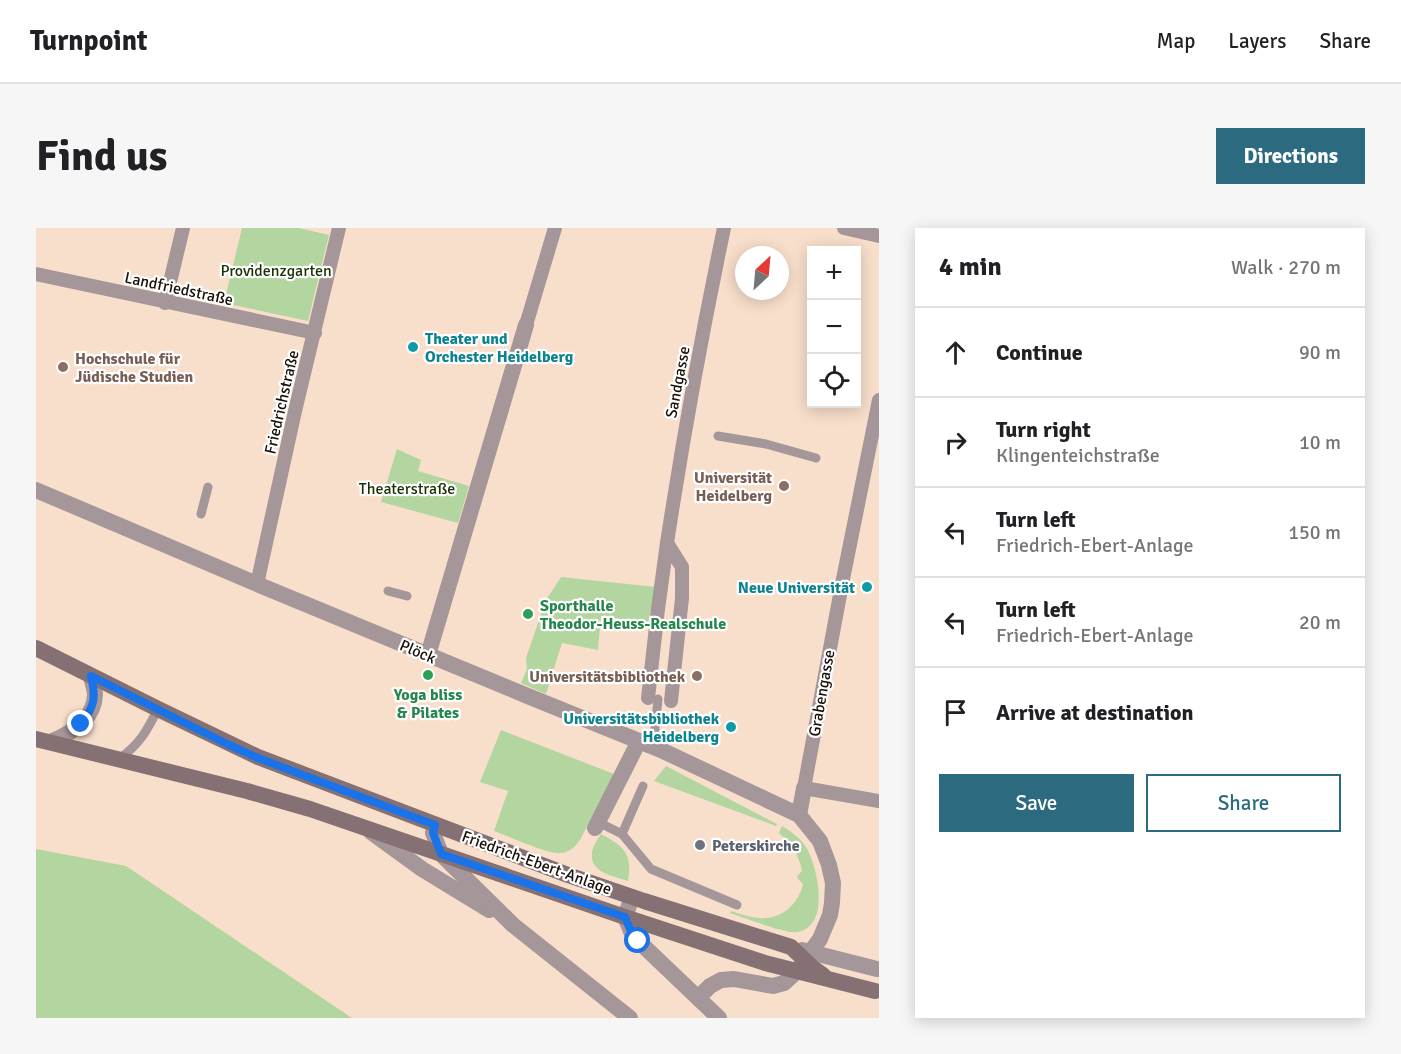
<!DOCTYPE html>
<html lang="en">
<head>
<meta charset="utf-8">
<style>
	:root { --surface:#fff; --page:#f6f6f6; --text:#202124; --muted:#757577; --line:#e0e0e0; --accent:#2b6a7f }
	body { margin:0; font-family:Signika,sans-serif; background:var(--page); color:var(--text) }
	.controls { position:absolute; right:18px; top:18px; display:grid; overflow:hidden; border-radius:0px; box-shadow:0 3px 15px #0003 }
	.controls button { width:54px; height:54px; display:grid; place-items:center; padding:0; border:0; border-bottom:2px solid var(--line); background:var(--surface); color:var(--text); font:30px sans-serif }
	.compass { position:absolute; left:699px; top:18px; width:54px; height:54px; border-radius:50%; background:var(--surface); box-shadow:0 3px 15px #0003; rotate:26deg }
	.stop { position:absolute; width:18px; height:18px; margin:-14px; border:4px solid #1a73e8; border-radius:50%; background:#fff }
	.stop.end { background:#1a73e8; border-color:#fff; box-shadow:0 2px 6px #0008 }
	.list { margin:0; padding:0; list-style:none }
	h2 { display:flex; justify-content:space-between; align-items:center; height:78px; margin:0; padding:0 24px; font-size:26px }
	h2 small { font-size:20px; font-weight:400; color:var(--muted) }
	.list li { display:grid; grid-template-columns:39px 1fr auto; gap:18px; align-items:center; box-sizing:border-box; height:90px; padding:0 24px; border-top:2px solid var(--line) }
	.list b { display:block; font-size:22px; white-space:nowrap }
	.list p { margin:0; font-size:20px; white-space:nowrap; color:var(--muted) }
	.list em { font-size:20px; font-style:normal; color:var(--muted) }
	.actions { display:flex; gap:12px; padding:18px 24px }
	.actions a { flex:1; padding:14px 0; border:2px solid var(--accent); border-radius:0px; text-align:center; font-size:21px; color:var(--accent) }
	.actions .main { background:var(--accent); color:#fff }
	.icon { flex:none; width:33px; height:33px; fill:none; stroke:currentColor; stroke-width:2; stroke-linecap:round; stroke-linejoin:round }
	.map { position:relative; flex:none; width:843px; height:790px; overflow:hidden; border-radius:0px }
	header { display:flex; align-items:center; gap:36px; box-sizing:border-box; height:84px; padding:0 30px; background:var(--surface); border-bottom:2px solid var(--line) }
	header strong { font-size:28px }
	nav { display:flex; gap:33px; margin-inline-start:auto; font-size:21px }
	.intro { display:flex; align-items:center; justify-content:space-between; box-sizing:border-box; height:144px; padding:0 36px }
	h1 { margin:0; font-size:42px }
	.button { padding:15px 27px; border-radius:0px; background:var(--accent); color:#fff; font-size:21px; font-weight:700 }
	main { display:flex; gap:36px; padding:0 36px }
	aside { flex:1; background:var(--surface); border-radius:0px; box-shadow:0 3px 15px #0003 }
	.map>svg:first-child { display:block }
</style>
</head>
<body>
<header>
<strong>Turnpoint</strong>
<nav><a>Map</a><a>Layers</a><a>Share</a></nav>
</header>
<div class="intro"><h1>Find us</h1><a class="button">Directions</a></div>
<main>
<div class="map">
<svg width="843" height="790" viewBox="0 0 843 790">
	<rect width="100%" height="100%" fill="#f8dfcb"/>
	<g fill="#b3d5a0">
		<polygon points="206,0 263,0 293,7 272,93 188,75"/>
		<polygon points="361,221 385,232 382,243 433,258 422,295 345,274"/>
		<polygon points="525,349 620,359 612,395 565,388 562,422 526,415 510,466 485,455 491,441 490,430 510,372"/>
		<path d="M 465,502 L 578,546 L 544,612 C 539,619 534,624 525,625 C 513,627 472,608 458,603 L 472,563 L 444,554 Z"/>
		<polygon points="630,538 741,596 740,598 618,553"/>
		<path d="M 746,598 C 756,604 764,610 770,619 C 782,639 795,699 761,704 C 749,706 707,689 694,685 L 695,683 C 704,686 713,689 723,690 C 745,692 762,677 767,656 L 762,651 L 761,648 L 766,643 C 763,626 755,616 743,605 Z"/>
		<path d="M 565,606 C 587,618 597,625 592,653 C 578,648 553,645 556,624 C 557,618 562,611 565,606 Z"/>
		<polygon points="0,621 90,638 316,790 0,790"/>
	</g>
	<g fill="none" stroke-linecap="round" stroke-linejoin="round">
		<g stroke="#a49699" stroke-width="9">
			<polyline points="682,208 730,216 780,230"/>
			<polyline points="165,286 172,259"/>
			<polyline points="352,363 371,368"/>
			<polyline points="617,519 622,471"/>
			<path d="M 83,531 C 104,516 110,504 122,481"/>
			<polyline points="562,594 586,606 615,641 701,677"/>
			<polyline points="586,606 607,558"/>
		</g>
		<g stroke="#a49699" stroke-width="14">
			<polyline points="808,0 843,8"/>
			<polyline points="0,46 279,105"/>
			<polyline points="129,75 147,0"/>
			<polyline points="490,97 519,0"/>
			<polyline points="843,172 806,356 768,560 843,573"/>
			<path d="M 631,315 C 647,210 666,105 688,0"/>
			<polyline points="221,356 259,183 303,0"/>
			<polyline points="612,470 622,381 631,315 646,339 646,370 635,473"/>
		</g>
		<g stroke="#a49699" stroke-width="16">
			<polyline points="0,262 221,356 499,471 625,522 763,587 784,613 793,637 797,655 796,675 794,687 784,711 761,743 748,755 737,758 698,751 685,752 674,758 662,770"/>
			<polyline points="392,427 490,97"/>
			<path d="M 14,514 C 34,506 58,492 59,467 C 59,461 56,454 55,448"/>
			<polyline points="763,587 768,560"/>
			<polyline points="559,600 603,513"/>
			<polyline points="596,669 589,689 597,708 683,790"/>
			<polyline points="766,722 841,741"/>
		</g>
		<g stroke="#a49699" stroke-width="16">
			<polyline points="335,604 386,641 453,682"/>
			<polyline points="397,605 405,626 477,697 594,790"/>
		</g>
		<g stroke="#857174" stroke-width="16">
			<polyline points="0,420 122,481 222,529 532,647 608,673 755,719 777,740 787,747"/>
			<polyline points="0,511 211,563 274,581 589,689 729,735 839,763"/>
		</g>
	</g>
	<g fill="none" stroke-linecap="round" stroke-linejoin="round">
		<path stroke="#1a73e8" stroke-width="8" d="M 45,496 C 59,478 60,469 55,448 L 191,516 L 222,530 L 399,597 L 397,605 L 405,626 L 589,689 L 596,706 L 602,713"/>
	</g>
	<g fill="#0f9aa8" stroke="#fff" stroke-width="2">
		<circle cx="377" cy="119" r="6"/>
		<circle cx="831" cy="359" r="6"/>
		<circle cx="695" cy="499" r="6"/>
	</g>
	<g fill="#8d6e63" stroke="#fff" stroke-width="2">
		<circle cx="27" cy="139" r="6"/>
		<circle cx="748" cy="258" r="6"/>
		<circle cx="661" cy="448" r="6"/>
	</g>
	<g fill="#2e9e5b" stroke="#fff" stroke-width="2">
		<circle cx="492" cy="386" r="6"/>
		<circle cx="392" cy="447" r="6"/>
	</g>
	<circle fill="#6b7280" stroke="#fff" stroke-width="2" cx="664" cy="617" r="6"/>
	<g text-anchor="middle" stroke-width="4.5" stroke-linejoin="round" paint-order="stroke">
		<g font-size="16" fill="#183103" stroke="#fff">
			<text x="240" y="48">Providenzgarten</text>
			<text x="371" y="266">Theaterstraße</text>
		</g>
		<g font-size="16" fill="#181009" stroke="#fff">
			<text transform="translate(143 60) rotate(12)" y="6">Landfriedstraße</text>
			<text transform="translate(641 154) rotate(-79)" y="6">Sandgasse</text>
			<text transform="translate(245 174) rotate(-77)" y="6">Friedrichstraße</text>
			<text transform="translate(382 423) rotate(23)" y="6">Plöck</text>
			<text transform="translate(785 465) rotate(-80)" y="6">Grabengasse</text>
			<text transform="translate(501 634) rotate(20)" y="6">Friedrich-Ebert-Anlage</text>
		</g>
		<g font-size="16" font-weight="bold" fill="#0d838f" stroke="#fff" text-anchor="end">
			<text x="389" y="116" text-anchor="start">Theater und<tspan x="389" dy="18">Orchester Heidelberg</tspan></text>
			<text x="819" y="365">Neue Universität</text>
			<text x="683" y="496">Universitätsbibliothek<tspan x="683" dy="18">Heidelberg</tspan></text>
		</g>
		<g font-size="16" font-weight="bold" fill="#785e54" stroke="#fff" text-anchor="end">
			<text x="39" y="136" text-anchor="start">Hochschule für<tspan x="39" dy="18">Jüdische Studien</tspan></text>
			<text x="736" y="255">Universität<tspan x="736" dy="18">Heidelberg</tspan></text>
			<text x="649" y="454">Universitätsbibliothek</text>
		</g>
		<g font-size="16" font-weight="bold" fill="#27864d" stroke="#fff" text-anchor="start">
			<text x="504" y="383">Sporthalle<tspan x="504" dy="18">Theodor-Heuss-Realschule</tspan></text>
			<text x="392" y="472" text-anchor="middle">Yoga bliss<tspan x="392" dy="18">&amp; Pilates</tspan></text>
		</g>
		<g font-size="16" font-weight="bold" fill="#5b616d" stroke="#fff" text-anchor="start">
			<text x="676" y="623">Peterskirche</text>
		</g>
	</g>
</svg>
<div class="controls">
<button>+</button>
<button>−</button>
<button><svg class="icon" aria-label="locate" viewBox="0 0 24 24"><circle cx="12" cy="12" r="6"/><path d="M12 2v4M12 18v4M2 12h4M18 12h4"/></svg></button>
</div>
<svg class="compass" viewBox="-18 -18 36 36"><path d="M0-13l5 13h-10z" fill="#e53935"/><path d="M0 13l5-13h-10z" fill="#757577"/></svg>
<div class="stop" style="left:602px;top:713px"></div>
<div class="stop end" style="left:45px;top:496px"></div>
</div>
<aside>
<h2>4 min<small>Walk · 270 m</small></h2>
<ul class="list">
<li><svg class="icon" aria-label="ahead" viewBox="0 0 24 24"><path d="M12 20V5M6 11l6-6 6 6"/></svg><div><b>Continue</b></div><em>90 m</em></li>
<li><svg class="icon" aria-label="right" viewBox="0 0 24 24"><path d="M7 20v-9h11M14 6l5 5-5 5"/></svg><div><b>Turn right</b><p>Klingenteichstraße</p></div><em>10 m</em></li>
<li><svg class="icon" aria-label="left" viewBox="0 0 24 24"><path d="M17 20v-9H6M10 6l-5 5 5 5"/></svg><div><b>Turn left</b><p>Friedrich-Ebert-Anlage</p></div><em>150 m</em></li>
<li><svg class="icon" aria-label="left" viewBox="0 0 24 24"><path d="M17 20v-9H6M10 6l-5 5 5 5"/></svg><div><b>Turn left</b><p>Friedrich-Ebert-Anlage</p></div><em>20 m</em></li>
<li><svg class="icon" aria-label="arrive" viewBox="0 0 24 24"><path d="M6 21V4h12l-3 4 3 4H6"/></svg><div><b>Arrive at destination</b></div></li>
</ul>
<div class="actions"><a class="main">Save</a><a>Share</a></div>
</aside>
</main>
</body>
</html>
